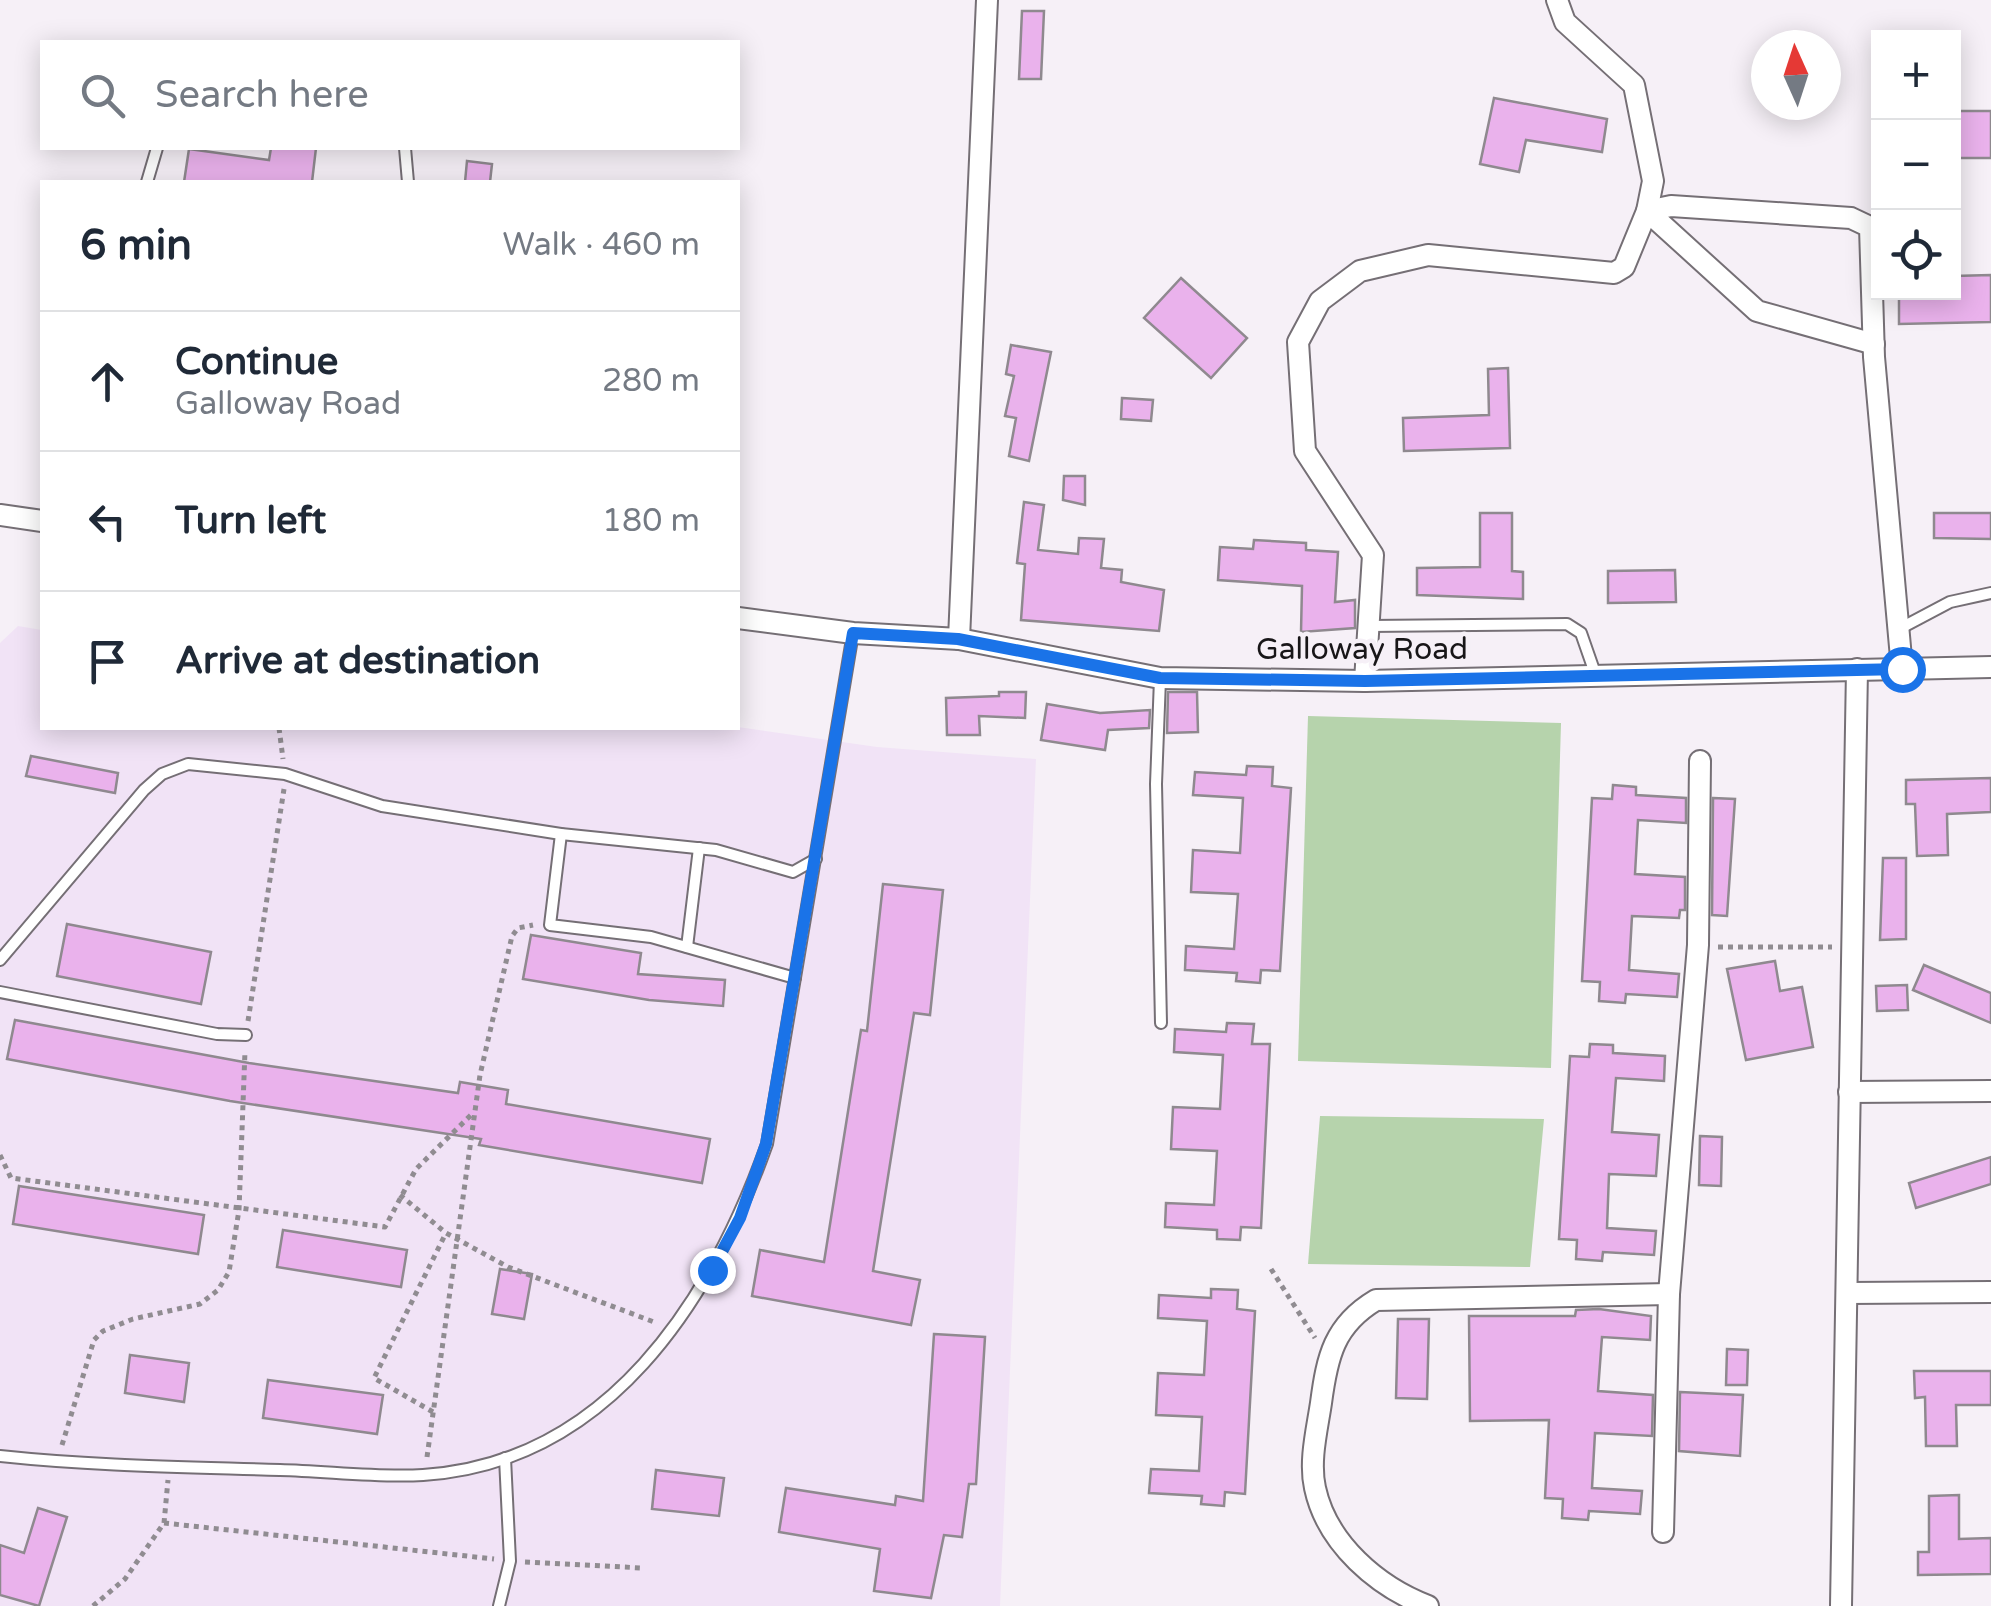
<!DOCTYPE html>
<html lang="en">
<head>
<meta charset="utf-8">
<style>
	:root { --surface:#fff; --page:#f2f2f3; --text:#1f2937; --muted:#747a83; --line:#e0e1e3 }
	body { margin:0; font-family:"Varela Round",sans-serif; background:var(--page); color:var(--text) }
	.controls { position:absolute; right:30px; top:30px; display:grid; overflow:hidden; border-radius:0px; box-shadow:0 5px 25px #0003 }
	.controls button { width:90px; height:90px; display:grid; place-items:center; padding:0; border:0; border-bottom:2px solid var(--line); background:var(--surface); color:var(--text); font:50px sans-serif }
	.compass { position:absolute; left:1751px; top:30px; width:90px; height:90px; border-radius:50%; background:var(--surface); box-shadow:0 5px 25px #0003; rotate:357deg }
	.stop { position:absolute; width:30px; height:30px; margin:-22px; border:8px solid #1a73e8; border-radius:50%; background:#fff }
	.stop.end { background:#1a73e8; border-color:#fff; box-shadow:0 2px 10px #0008 }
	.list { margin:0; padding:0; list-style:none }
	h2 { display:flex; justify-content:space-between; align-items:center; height:130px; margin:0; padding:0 40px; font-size:42px }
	h2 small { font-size:32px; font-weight:400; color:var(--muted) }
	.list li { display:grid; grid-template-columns:65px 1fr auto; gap:30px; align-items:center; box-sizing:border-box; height:140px; padding:0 40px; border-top:2px solid var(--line) }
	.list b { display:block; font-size:38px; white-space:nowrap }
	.list p { margin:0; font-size:32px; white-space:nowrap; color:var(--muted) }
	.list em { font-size:32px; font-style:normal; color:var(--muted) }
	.icon { flex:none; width:55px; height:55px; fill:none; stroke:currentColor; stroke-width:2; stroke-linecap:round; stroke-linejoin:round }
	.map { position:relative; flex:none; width:1991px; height:1606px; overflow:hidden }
	.search { position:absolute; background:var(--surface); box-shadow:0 5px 25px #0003; left:40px; top:40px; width:700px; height:110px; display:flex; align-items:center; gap:25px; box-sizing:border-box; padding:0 35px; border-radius:0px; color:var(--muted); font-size:38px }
	.panel { position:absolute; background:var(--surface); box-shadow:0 5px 25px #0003; left:40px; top:180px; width:700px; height:550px; border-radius:0px }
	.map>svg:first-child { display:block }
</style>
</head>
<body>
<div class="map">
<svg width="1991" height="1606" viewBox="0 0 1991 1606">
	<rect width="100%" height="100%" fill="#f6f0f7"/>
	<polygon fill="#f1e3f6" points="18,626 42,630 42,728 738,727 877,747 1036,759 1000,1606 0,1606 0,643"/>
	<g fill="#b6d3ac">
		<polygon points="1308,716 1561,723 1551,1068 1298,1061"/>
		<polygon points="1320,1116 1544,1119 1530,1267 1308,1264"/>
	</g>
	<g fill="#eab2ec" stroke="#8f898f" stroke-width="2.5">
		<polygon points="1022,11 1044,11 1041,79 1019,79"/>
		<polygon points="1494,98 1607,119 1602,152 1526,140 1519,172 1480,164"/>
		<rect x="1954" y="111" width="37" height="47"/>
		<polygon points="271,148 316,148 312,182 184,182 189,149 269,160"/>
		<polygon points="467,161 492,164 490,182 465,182"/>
		<polygon points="1991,275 1991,322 1899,324 1899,292 1954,292 1954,276"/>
		<polygon points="1181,278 1247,338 1211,378 1144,318"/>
		<polygon points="1011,345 1051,352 1029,461 1009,456 1016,418 1005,416 1014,376 1006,374"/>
		<polygon points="1508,368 1510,448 1404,451 1403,418 1489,415 1488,369"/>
		<polygon points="1122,398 1153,400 1151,421 1121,419"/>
		<polygon points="1064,476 1085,476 1085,505 1063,500"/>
		<polygon points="1024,502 1044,505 1038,550 1078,554 1079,538 1104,539 1101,568 1122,570 1121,582 1164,590 1159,631 1021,620 1025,564 1017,563"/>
		<polygon points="1480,513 1512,513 1512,571 1523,572 1523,599 1417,595 1417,568 1480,567"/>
		<polygon points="1934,513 1991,513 1991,539 1934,538"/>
		<polygon points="1254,540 1306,543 1306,550 1338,552 1335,602 1355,600 1355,628 1301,632 1302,586 1218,580 1220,547 1253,549"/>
		<polygon points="1675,570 1676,602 1608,603 1608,571"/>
		<polygon points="999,692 1026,692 1025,718 979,716 980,735 947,735 946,698 999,696"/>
		<polygon points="1168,692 1197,692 1198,732 1167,733"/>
		<polygon points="1047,704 1100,713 1150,710 1149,728 1108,730 1105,750 1041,740"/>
		<polygon points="31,756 118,773 115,793 26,776"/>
		<polygon points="1247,766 1273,767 1272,786 1291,788 1280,971 1261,970 1260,983 1236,981 1237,973 1185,970 1186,946 1234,949 1238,894 1191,892 1193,850 1240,853 1243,798 1193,795 1195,772 1246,775"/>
		<polygon points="1991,778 1991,812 1947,814 1948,855 1917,856 1915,804 1906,804 1906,780"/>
		<polygon points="1613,785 1636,787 1636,795 1686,798 1686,823 1638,820 1635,874 1685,877 1685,910 1680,910 1679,918 1632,916 1629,970 1679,974 1677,997 1626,994 1625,1003 1599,1001 1600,982 1582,981 1592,798 1612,799"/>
		<polygon points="1713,798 1735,799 1727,916 1712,915"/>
		<polygon points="1883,858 1906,858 1906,939 1880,940"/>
		<polygon points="883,884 943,890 930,1015 914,1013 873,1271 920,1280 911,1325 752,1296 760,1250 824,1262 861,1030 867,1031"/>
		<polygon points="67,924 211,952 201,1004 57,976"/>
		<polygon points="531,935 641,953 638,974 725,980 723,1006 649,1000 523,979"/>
		<polygon points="1775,961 1780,991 1802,987 1813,1047 1746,1060 1727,969"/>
		<polygon points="1924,965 1991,993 1991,1023 1913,990"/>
		<polygon points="1907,985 1908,1010 1877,1011 1876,986"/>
		<polygon points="15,1020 249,1063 458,1093 460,1082 508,1090 506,1104 710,1139 702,1183 479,1145 481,1139 230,1101 7,1059"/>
		<polygon points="1227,1023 1254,1024 1252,1044 1270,1044 1261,1228 1241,1227 1240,1240 1217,1239 1217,1230 1165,1227 1166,1203 1214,1205 1217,1151 1171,1149 1173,1107 1220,1109 1223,1055 1174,1052 1175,1029 1226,1032"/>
		<polygon points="1590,1044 1613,1045 1613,1053 1665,1056 1664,1081 1616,1078 1612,1132 1659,1135 1656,1176 1609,1174 1607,1228 1656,1231 1654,1255 1603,1252 1602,1261 1576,1259 1577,1240 1559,1239 1570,1056 1589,1057"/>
		<polygon points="1700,1136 1722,1137 1721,1186 1699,1185"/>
		<polygon points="1991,1157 1991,1184 1916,1208 1909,1183"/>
		<polygon points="19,1186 204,1215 198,1254 13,1224"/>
		<polygon points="283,1230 407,1250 401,1287 277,1267"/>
		<polygon points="500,1269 532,1274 524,1319 492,1314"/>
		<polygon points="1211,1289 1238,1290 1237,1309 1255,1311 1245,1494 1225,1492 1224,1506 1201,1504 1202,1496 1149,1493 1151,1469 1199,1471 1202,1417 1156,1415 1158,1373 1204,1375 1207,1321 1158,1318 1159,1295 1211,1298"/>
		<polygon points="1599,1309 1651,1316 1650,1340 1602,1337 1598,1391 1653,1395 1652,1436 1595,1433 1592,1488 1642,1491 1640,1514 1589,1511 1588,1520 1562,1518 1563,1499 1545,1498 1549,1420 1470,1421 1469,1316 1575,1316 1576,1310"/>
		<polygon points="1398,1319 1429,1319 1427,1399 1396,1398"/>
		<polygon points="934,1334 985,1337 976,1484 969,1484 962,1537 944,1535 931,1598 874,1591 880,1549 779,1532 786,1488 895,1505 896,1496 923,1501"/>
		<polygon points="1727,1349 1748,1350 1747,1385 1726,1385"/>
		<polygon points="130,1355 189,1363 184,1402 125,1393"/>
		<polygon points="1914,1371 1991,1371 1991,1405 1956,1405 1957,1446 1926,1446 1925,1397 1915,1398"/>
		<polygon points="268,1380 383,1395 377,1434 263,1418"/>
		<polygon points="1680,1392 1743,1395 1740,1456 1679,1451"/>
		<polygon points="656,1470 724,1478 719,1516 652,1509"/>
		<polygon points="1959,1495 1959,1539 1991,1538 1991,1574 1918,1575 1918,1552 1929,1552 1929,1496"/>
		<polygon points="38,1508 67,1517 39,1606 0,1595 0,1545 24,1553"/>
	</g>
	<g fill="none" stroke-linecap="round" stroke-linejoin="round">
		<g stroke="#756f75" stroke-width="14">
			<g id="service">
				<polyline points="405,148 408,182"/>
				<polyline points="147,182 157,148"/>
				<polyline points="1369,626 1567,624 1581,633 1596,676"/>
				<polyline points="1899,629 1950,602 1991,593"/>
				<polyline points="1160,679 1156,784 1161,1023"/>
				<polyline points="561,834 550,925 651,937 795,978"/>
				<polyline points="687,947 699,848"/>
				<polyline points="0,960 144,790 162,774 188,764 285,774 382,806 561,834 716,850 793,872 816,859"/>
				<polyline points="0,992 217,1034 246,1035"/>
				<path d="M 0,1456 C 93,1466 186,1467 280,1470 C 327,1471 376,1478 423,1475 C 608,1463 711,1301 767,1144 L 853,633"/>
				<polyline points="499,1606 510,1561 505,1458"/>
			</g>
		</g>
		<g stroke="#756f75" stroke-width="24">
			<g id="minor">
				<polyline points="1557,0 1565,22 1634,85 1653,181 1647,211 1757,311 1874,344"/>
				<polyline points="0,515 42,521"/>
				<polyline points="738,618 853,633 959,639 1160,678 1365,681 1991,667"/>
				<polyline points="959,639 987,0"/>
				<polyline points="1365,681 1373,555 1305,451 1298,342 1320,301 1360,271 1428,255 1614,273 1624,267 1647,211 1671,206 1851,218 1870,227 1874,357 1902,669"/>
				<polyline points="1849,1092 1991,1091"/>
				<polyline points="1848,1293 1991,1292"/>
				<polyline points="1663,1532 1669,1294 1698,945 1700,761"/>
				<path d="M 1428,1606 C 1378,1587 1327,1544 1315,1488 C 1309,1461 1317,1430 1321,1403 C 1327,1357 1334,1325 1376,1300 L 1669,1294"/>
				<polyline points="1841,1606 1857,669"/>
			</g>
		</g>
		<g stroke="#908c91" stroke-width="5" stroke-dasharray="5 5" stroke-linecap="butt">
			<polyline points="279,728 283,759"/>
			<polyline points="1718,947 1832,947"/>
			<polyline points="248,1021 284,789"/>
			<polyline points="0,1155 11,1178 385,1227 416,1169 472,1114"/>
			<polyline points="400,1195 446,1233 508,1267 654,1322"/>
			<polyline points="1271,1269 1315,1338"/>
			<polyline points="433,1412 374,1378 446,1233"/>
			<polyline points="62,1445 94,1340 103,1331 133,1319 200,1304 218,1290 229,1272 239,1210 245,1051"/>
			<polyline points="427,1457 480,1075 512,936 518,928 533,925"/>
			<polyline points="164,1523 494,1559"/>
			<polyline points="525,1562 642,1568"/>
			<polyline points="93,1606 125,1579 164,1523 168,1480"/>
		</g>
		<use href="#service" stroke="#fff" stroke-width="10"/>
		<use href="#minor" stroke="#fff" stroke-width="20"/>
	</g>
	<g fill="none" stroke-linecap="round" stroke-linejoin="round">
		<polyline stroke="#1a73e8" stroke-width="12" points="712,1270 740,1218 766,1144 853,633 958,639 1160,678 1365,681 1902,669"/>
	</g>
	<g text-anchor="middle" stroke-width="9" stroke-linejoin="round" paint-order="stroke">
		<g font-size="30" fill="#181618" stroke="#f6f0f7">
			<text x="1362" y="659">Galloway Road</text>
		</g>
	</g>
</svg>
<div class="controls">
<button>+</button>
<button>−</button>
<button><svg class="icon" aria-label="locate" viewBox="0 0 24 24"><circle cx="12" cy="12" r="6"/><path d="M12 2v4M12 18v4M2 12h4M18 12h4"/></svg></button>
</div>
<svg class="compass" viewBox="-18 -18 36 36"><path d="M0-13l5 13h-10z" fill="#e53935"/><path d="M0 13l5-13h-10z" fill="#747a83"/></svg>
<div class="stop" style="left:1902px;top:669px"></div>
<div class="stop end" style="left:712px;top:1270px"></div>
<div class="search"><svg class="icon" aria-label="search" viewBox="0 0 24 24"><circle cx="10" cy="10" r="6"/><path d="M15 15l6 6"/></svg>Search here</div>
<section class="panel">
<h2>6 min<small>Walk · 460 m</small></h2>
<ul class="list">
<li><svg class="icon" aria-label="ahead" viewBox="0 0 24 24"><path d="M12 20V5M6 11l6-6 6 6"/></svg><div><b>Continue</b><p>Galloway Road</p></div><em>280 m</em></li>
<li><svg class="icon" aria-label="left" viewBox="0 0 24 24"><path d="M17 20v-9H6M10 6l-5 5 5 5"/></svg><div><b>Turn left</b></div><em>180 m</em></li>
<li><svg class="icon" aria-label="arrive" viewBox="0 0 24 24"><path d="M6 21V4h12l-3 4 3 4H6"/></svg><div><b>Arrive at destination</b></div></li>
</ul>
</section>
</div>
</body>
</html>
